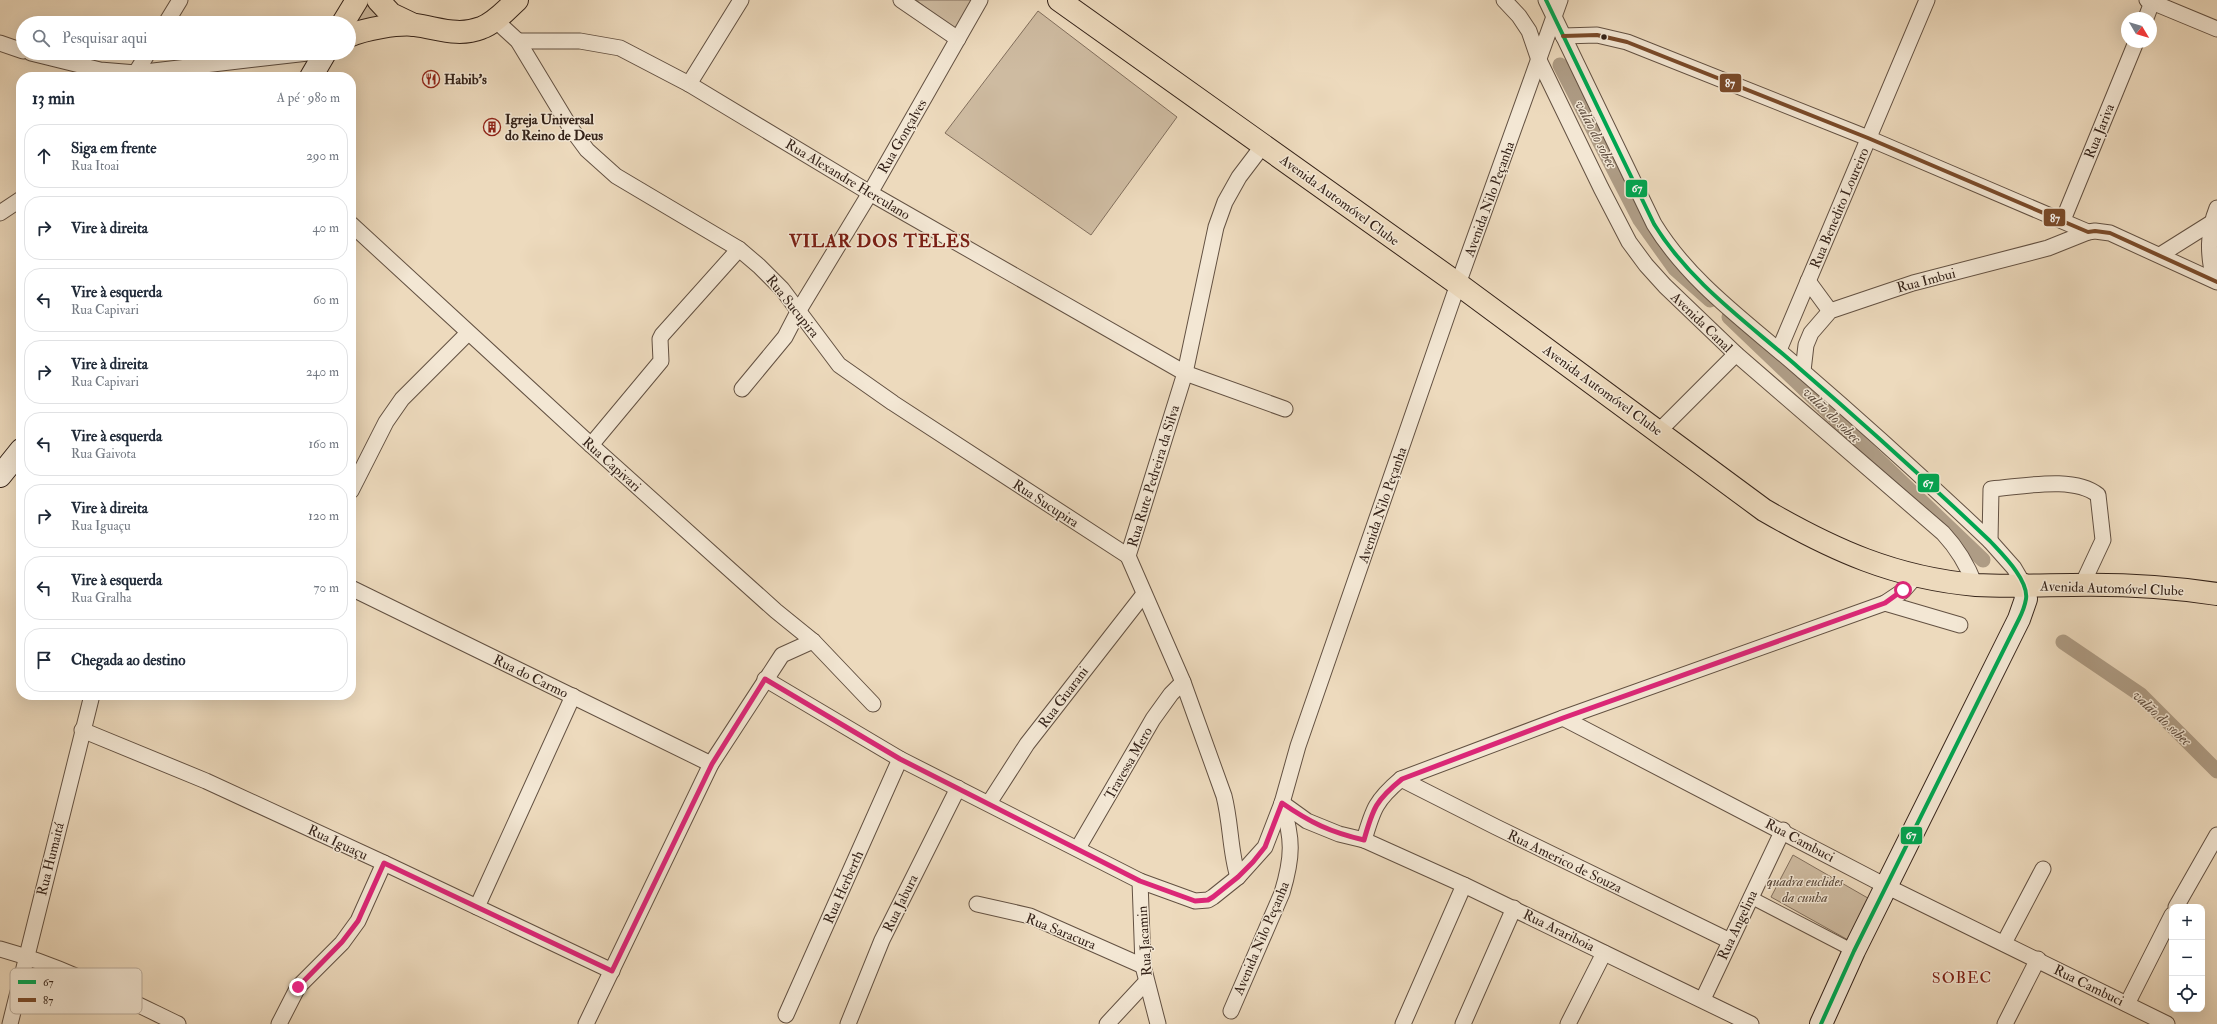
<!DOCTYPE html>
<html lang="pt">
<head>
<meta charset="utf-8">
<style>
	:root { --surface:#fff; --page:#f2f2f3; --text:#1f2937; --muted:#747a83; --line:#e0e1e3 }
	body { margin:0; font-family:"IM FELL Double Pica",serif; background:var(--page); color:var(--text) }
	.controls { position:absolute; right:12px; bottom:12px; display:grid; overflow:hidden; border-radius:8px; box-shadow:0 4px 16px #0002 }
	.controls button { width:36px; height:36px; display:grid; place-items:center; padding:0; border:0; border-bottom:1px solid var(--line); background:var(--surface); color:var(--text); font:20px sans-serif }
	.compass { position:absolute; left:2121px; top:12px; width:36px; height:36px; border-radius:50%; background:var(--surface); box-shadow:0 4px 16px #0002; rotate:128deg }
	.stop { position:absolute; width:12px; height:12px; margin:-9px; border:3px solid #db2777; border-radius:50%; background:#fff }
	.stop.end { background:#db2777; border-color:#fff; box-shadow:0 1px 4px #0008 }
	.list { margin:0; padding:0; list-style:none }
	h2 { display:flex; justify-content:space-between; align-items:center; height:52px; margin:0; padding:0 16px; font-size:17px }
	h2 small { font-size:13px; font-weight:400; color:var(--muted) }
	.list li { display:grid; grid-template-columns:26px 1fr auto; gap:12px; align-items:center; box-sizing:border-box; height:64px; margin:0 8px 8px; padding:0 8px; border:1px solid var(--line); border-radius:16px }
	.list b { display:block; font-size:15px; white-space:nowrap }
	.list p { margin:0; font-size:13px; white-space:nowrap; color:var(--muted) }
	.list em { font-size:13px; font-style:normal; color:var(--muted) }
	.icon { flex:none; width:22px; height:22px; fill:none; stroke:currentColor; stroke-width:2; stroke-linecap:round; stroke-linejoin:round }
	.map { position:relative; flex:none; width:2217px; height:1024px; overflow:hidden }
	.search { position:absolute; background:var(--surface); box-shadow:0 4px 16px #0002; left:16px; top:16px; width:340px; height:44px; display:flex; align-items:center; gap:10px; box-sizing:border-box; padding:0 14px; border-radius:22px; color:var(--muted); font-size:15px }
	.panel { position:absolute; background:var(--surface); box-shadow:0 4px 16px #0002; left:16px; top:72px; width:340px; height:628px; border-radius:16px }
	.map>svg:first-child { display:block }
</style>
</head>
<body>
<div class="map">
<svg width="2217" height="1024" viewBox="0 0 2217 1024">
	<rect width="100%" height="100%" fill="#eddabd"/>
	<filter id="stains"><feTurbulence type="fractalNoise" baseFrequency=".005" numOctaves="4"/><feColorMatrix values="0 0 0 0 .2 0 0 0 0 .09 0 0 0 0 .02 0 0 0 .5 -.17"/></filter>
	<radialGradient id="worn" r=".72"><stop offset=".6" stop-color="#630" stop-opacity="0"/><stop offset="1" stop-color="#630" stop-opacity=".3"/></radialGradient>
	<g fill="#cebba1" stroke="#826f5d">
		<polygon points="365,0 387,16 349,24"/>
		<polygon points="916,0 976,0 956,31"/>
		<polygon points="1038,11 1177,117 1091,235 945,133"/>
		<polygon points="1793,855 1873,901 1850,941 1771,897"/>
	</g>
	<g fill="none" stroke-linecap="round" stroke-linejoin="round">
		<g stroke="#ae9c85" stroke-width="15">
			<polyline points="1560,65 1640,220 1675,269 1710,300"/>
			<polyline points="1729,317 1983,560"/>
			<polyline points="2063,642 2141,695 2217,771"/>
		</g>
		<g stroke="#635142" stroke-width="14">
			<polyline id="pedestrian" points="1750,897 1854,951"/>
		</g>
		<g stroke="#635142" stroke-width="17">
			<g id="minor">
				<polyline points="901,0 958,39"/>
				<path d="M 1504,0 L 1519,16 L 1529,31 L 1539,60 L 1601,188 L 1629,242 L 1646,265 L 1665,286 L 1736,354 L 1943,533 C 1958,549 1967,564 1975,585"/>
				<path d="M 1546,0 L 1654,224 C 1690,283 1748,323 1799,368 C 1864,424 1928,482 1990,541 L 2014,568 L 2024,585"/>
				<polyline points="2147,0 2217,29"/>
				<polyline points="2146,18 2152,2"/>
				<polyline points="495,20 518,41 570,127 587,150 616,176 739,249 759,266 782,289 839,365 893,403 1128,556"/>
				<polyline points="166,23 180,0"/>
				<polyline points="1563,36 1597,35 1627,42 1868,138 2088,232 2095,231 2110,233 2217,282"/>
				<polyline points="518,41 580,41 620,48 689,84 870,193 1185,373 1285,409"/>
				<polyline points="0,43 23,51"/>
				<polyline points="31,53 100,70 136,73 308,53"/>
				<polyline points="133,77 148,53"/>
				<polyline points="689,84 741,0"/>
				<polyline points="0,213 21,199"/>
				<polyline points="2063,220 2136,42"/>
				<polyline points="351,224 591,445 776,611 813,641 873,704"/>
				<polyline points="2160,255 2211,223"/>
				<path d="M 2214,280 C 2208,255 2207,233 2217,208"/>
				<polyline points="1808,281 1830,311"/>
				<polyline points="1779,350 1927,0"/>
				<polyline points="1803,371 1806,345 1811,333 1830,311 1913,283 2048,248 2088,232"/>
				<polyline points="742,389 785,337 799,310 870,193 980,0"/>
				<polyline points="1659,431 1736,354"/>
				<polyline points="591,445 661,361 660,339 662,335 739,249"/>
				<polyline points="351,491 386,422 402,399 468,333"/>
				<path d="M 1990,541 L 1991,489 C 2022,487 2073,475 2098,495 L 2103,540 L 2082,585"/>
				<polyline points="351,588 711,764"/>
				<polyline points="1885,603 1960,625"/>
				<polyline points="765,679 900,759 1140,881 1195,901 1208,900 1213,897 1238,877 1265,847 1282,803 1298,746 1458,284 1560,0"/>
				<polyline points="1563,718 1886,886 2167,1024"/>
				<polyline points="82,730 206,781 384,863 612,971"/>
				<polyline points="1401,779 1496,827 1730,941"/>
				<polyline points="989,803 1027,744 1144,594"/>
				<polyline points="1282,803 1307,821 1339,834 1364,840 1464,885 1751,1024"/>
				<path d="M 1364,840 C 1373,809 1376,800 1401,779 L 1563,718 L 1885,603 L 1903,591 L 1917,575"/>
				<polyline points="1078,848 1153,719 1171,694 1183,682"/>
				<path d="M 1238,877 C 1230,852 1231,823 1224,796 L 1183,682 L 1128,556 L 1185,373 L 1216,227 L 1225,202 L 1239,177 L 1264,144"/>
				<polyline points="1140,881 1143,966 1158,1024"/>
				<polyline points="977,904 1030,916 1143,966"/>
				<polyline points="477,907 573,696"/>
				<polyline points="2176,907 2217,835"/>
				<polyline points="2004,943 2043,869"/>
				<path d="M 0,949 C 62,966 120,996 178,1024"/>
				<polyline points="1703,999 1783,830"/>
				<polyline points="2127,1004 2172,915"/>
				<path d="M 1231,1011 L 1282,893 C 1293,856 1293,839 1282,803"/>
				<polyline points="786,1015 900,759"/>
				<polyline points="10,1024 92,695"/>
				<polyline points="279,1024 298,987 342,943 358,921 384,863"/>
				<polyline points="586,1024 711,764 782,655 813,641"/>
				<polyline points="848,1024 882,940 958,788"/>
				<polyline points="1107,1024 1146,982"/>
				<polyline points="1403,1024 1464,885"/>
				<polyline points="1463,1024 1514,908"/>
				<polyline points="1568,1024 1604,953"/>
				<polyline points="2005,1024 2038,959"/>
			</g>
		</g>
		<g stroke="#352319" stroke-width="24">
			<g id="secondary">
				<polyline points="311,77 325,53"/>
				<polyline points="0,476 21,450"/>
				<polyline points="1821,1024 1854,951 2019,619 2026,599 2024,585"/>
			</g>
		</g>
		<g stroke="#352319" stroke-width="24">
			<g id="primary">
				<polyline points="378,0 391,14 414,25"/>
				<path d="M 1059,0 L 1458,284 L 1764,510 C 1833,550 1895,578 1976,585 C 2008,587 2040,585 2072,585 C 2120,584 2170,587 2217,594"/>
				<polyline points="343,23 357,0"/>
				<path d="M 349,36 C 364,29 398,23 415,25 C 438,28 458,37 481,28 C 495,23 506,10 517,0"/>
			</g>
		</g>
		<use href="#pedestrian" stroke="#f3e7d4" stroke-width="12"/>
		<use href="#minor" stroke="#f3e7d4" stroke-width="15"/>
		<use href="#secondary" stroke="#f3e7d4" stroke-width="22"/>
		<use href="#primary" stroke="#eddabd" stroke-width="22"/>
		<g stroke="#f3e7d4" stroke-width="7">
			<path id="bus-1" d="M 1546,0 L 1654,224 C 1690,283 1748,323 1799,368 C 1864,424 1928,482 1990,541 C 2002,554 2029,580 2026,599 C 2025,605 2022,613 2019,619 L 1854,951 L 1821,1024"/>
		</g>
		<g stroke="#f3e7d4" stroke-width="7">
			<polyline id="bus-2" points="1563,36 1597,35 1627,42 1868,138 2088,232 2095,231 2110,233 2217,282"/>
		</g>
		<use href="#bus-1" stroke="#00a651" stroke-width="4"/>
		<use href="#bus-2" stroke="#7a4b2a" stroke-width="4"/>
	</g>
	<g fill="none" stroke-linecap="round" stroke-linejoin="round">
		<path stroke="#db2777" stroke-width="5" d="M 298,987 L 342,942 L 358,921 L 384,863 L 612,971 L 712,764 L 765,679 L 900,759 L 1140,881 L 1195,901 L 1208,900 L 1213,897 L 1238,877 L 1253,862 L 1265,847 L 1282,803 C 1311,823 1330,832 1364,840 C 1373,808 1376,800 1402,779 L 1563,718 L 1885,603 L 1903,590"/>
	</g>
	<defs>
		<g id="restaurant-ring" transform="scale(0.9)"><circle r="9.5" fill="#f3e7d4" stroke="#8f2418" stroke-width="1.5"/><path d="M-5-6h1v4h1v-4h1v4h1v-4h1v5L-1.5 .5V6h-2V.5L-5-1ZM5-6V6H3V1.5H1.5Q1.5-4 5-6Z" fill="#8f2418"/></g>
		<g id="building-ring" transform="scale(0.9)"><circle r="9.5" fill="#f3e7d4" stroke="#8f2418" stroke-width="1.5"/><path d="M-4-6H4V6H1V3H-1V6H-4ZM-2.5-4.3h1.7v1.8h-1.7ZM.8-4.3h1.7v1.8H.8ZM-2.5-1h1.7V.8h-1.7ZM.8-1h1.7V.8H.8Z" fill="#8f2418"/></g>
	</defs>
	<g fill-rule="evenodd">
		<use href="#restaurant-ring" x="431" y="79"/>
		<use href="#building-ring" x="492" y="127"/>
	</g>
	<circle fill="#352319" stroke="#f3e7d4" stroke-width="1.5" cx="1604" cy="37" r="3.5"/>
	<g text-anchor="middle" stroke-width="3" stroke-linejoin="round" paint-order="stroke">
		<g font-size="14" font-weight="bold" fill="#352319" stroke="#f3e7d4" text-anchor="start">
			<text x="444" y="84">Habib's</text>
			<text x="505" y="124">Igreja Universal<tspan x="505" dy="16">do Reino de Deus</tspan></text>
		</g>
		<g font-size="14" fill="#352319" stroke="#f3e7d4">
			<text transform="translate(2099 131) rotate(-68)" y="5">Rua Jariva</text>
			<text transform="translate(902 136) rotate(-60)" y="5">Rua Gonçalves</text>
			<text transform="translate(848 179) rotate(31)" y="5">Rua Alexandre Herculano</text>
			<text transform="translate(1489 199) rotate(-70)" y="5">Avenida Nilo Peçanha</text>
			<text transform="translate(1340 200) rotate(36)" y="5">Avenida Automóvel Clube</text>
			<text transform="translate(1839 208) rotate(-67)" y="5">Rua Benedito Loureiro</text>
			<text transform="translate(1926 280) rotate(-15)" y="5">Rua Imbui</text>
			<text transform="translate(793 306) rotate(51)" y="5">Rua Sucupira</text>
			<text transform="translate(1702 322) rotate(44)" y="5">Avenida Canal</text>
			<text transform="translate(1603 390) rotate(36)" y="5">Avenida Automóvel Clube</text>
			<text transform="translate(612 464) rotate(42)" y="5">Rua Capivari</text>
			<text transform="translate(1153 476) rotate(-73)" y="5">Rua Rute Pedreira da Silva</text>
			<text transform="translate(1046 503) rotate(33)" y="5">Rua Sucupira</text>
			<text transform="translate(1382 505) rotate(-71)" y="5">Avenida Nilo Peçanha</text>
			<text transform="translate(2112 588) rotate(2)" y="5">Avenida Automóvel Clube</text>
			<text transform="translate(531 676) rotate(26)" y="5">Rua do Carmo</text>
			<text transform="translate(1063 697) rotate(-53)" y="5">Rua Guarani</text>
			<text transform="translate(1128 763) rotate(-60)" y="5">Travessa Mero</text>
			<text transform="translate(1800 840) rotate(28)" y="5">Rua Cambuci</text>
			<text transform="translate(338 842) rotate(25)" y="5">Rua Iguaçu</text>
			<text transform="translate(50 859) rotate(-76)" y="5">Rua Humaitá</text>
			<text transform="translate(1565 861) rotate(26)" y="5">Rua Americo de Souza</text>
			<text transform="translate(843 887) rotate(-66)" y="5">Rua Herberth</text>
			<text transform="translate(900 903) rotate(-64)" y="5">Rua Jabura</text>
			<text transform="translate(1737 925) rotate(-65)" y="5">Rua Angelina</text>
			<text transform="translate(1559 930) rotate(26)" y="5">Rua Arariboia</text>
			<text transform="translate(1061 931) rotate(22)" y="5">Rua Saracura</text>
			<text transform="translate(1261 938) rotate(-67)" y="5">Avenida Nilo Peçanha</text>
			<text transform="translate(1144 941) rotate(-94)" y="5">Rua Jacamin</text>
			<text transform="translate(2089 985) rotate(26)" y="5">Rua Cambuci</text>
		</g>
		<g font-size="14" font-style="italic" fill="#5b493b" stroke="#f3e7d4">
			<text x="1805" y="886">quadra euclides<tspan x="1805" dy="16">da cunha</tspan></text>
		</g>
		<g font-size="15" font-style="italic" fill="#5f4d3f" stroke="#f3e7d4">
			<text transform="translate(1596 134) rotate(63)" y="5">valão do sobec</text>
			<text transform="translate(1832 415) rotate(44)" y="5">valão do sobec</text>
			<text transform="translate(2162 718) rotate(43)" y="5">valão do sobec</text>
		</g>
		<g font-size="16" letter-spacing="1" fill="#7a1f14" stroke="#f3e7d4">
			<text x="1962" y="983">SOBEC</text>
		</g>
		<g font-size="18" font-weight="bold" letter-spacing="1" fill="#7a1f14" stroke="#f3e7d4">
			<text x="880" y="247">VILAR DOS TELES</text>
		</g>
	</g>
	<rect x="10" y="968" width="132" height="46" rx="6" fill="#f3e7d4" stroke="#baac9c" stroke-width="1"/>
	<rect x="18" y="980" width="18" height="4" fill="#00a651"/>
	<rect x="18" y="998" width="18" height="4" fill="#7a4b2a"/>
	<g font-size="11" fill="#352319">
		<text x="43" y="986">67</text>
		<text x="43" y="1004">87</text>
	</g>
	<g stroke="#f3e7d4" stroke-width="1.5">
		<rect x="1719" y="73" width="23" height="20" rx="4" fill="#7a4b2a"/>
		<rect x="1625" y="179" width="23" height="19" rx="4" fill="#00a651"/>
		<rect x="2043" y="208" width="23" height="19" rx="4" fill="#7a4b2a"/>
		<rect x="1917" y="473" width="23" height="20" rx="4" fill="#00a651"/>
		<rect x="1900" y="826" width="23" height="19" rx="4" fill="#00a651"/>
	</g>
	<g font-size="11" text-anchor="middle" font-weight="bold" fill="#fff">
		<text x="1730" y="87">87</text>
		<text x="1637" y="192">67</text>
		<text x="2055" y="222">87</text>
		<text x="1928" y="487">67</text>
		<text x="1911" y="839">67</text>
	</g>
	<rect width="100%" height="100%" filter="url(#stains)"/>
	<rect width="100%" height="100%" fill="url(#worn)"/>
</svg>
<div class="controls">
<button>+</button>
<button>−</button>
<button><svg class="icon" aria-label="locate" viewBox="0 0 24 24"><circle cx="12" cy="12" r="6"/><path d="M12 2v4M12 18v4M2 12h4M18 12h4"/></svg></button>
</div>
<svg class="compass" viewBox="-18 -18 36 36"><path d="M0-13l5 13h-10z" fill="#e53935"/><path d="M0 13l5-13h-10z" fill="#747a83"/></svg>
<div class="stop" style="left:1903px;top:590px"></div>
<div class="stop end" style="left:298px;top:987px"></div>
<div class="search"><svg class="icon" aria-label="search" viewBox="0 0 24 24"><circle cx="10" cy="10" r="6"/><path d="M15 15l6 6"/></svg>Pesquisar aqui</div>
<section class="panel">
<h2>13 min<small>A pé · 980 m</small></h2>
<ul class="list">
<li><svg class="icon" aria-label="ahead" viewBox="0 0 24 24"><path d="M12 20V5M6 11l6-6 6 6"/></svg><div><b>Siga em frente</b><p>Rua Itoai</p></div><em>290 m</em></li>
<li><svg class="icon" aria-label="right" viewBox="0 0 24 24"><path d="M7 20v-9h11M14 6l5 5-5 5"/></svg><div><b>Vire à direita</b></div><em>40 m</em></li>
<li><svg class="icon" aria-label="left" viewBox="0 0 24 24"><path d="M17 20v-9H6M10 6l-5 5 5 5"/></svg><div><b>Vire à esquerda</b><p>Rua Capivari</p></div><em>60 m</em></li>
<li><svg class="icon" aria-label="right" viewBox="0 0 24 24"><path d="M7 20v-9h11M14 6l5 5-5 5"/></svg><div><b>Vire à direita</b><p>Rua Capivari</p></div><em>240 m</em></li>
<li><svg class="icon" aria-label="left" viewBox="0 0 24 24"><path d="M17 20v-9H6M10 6l-5 5 5 5"/></svg><div><b>Vire à esquerda</b><p>Rua Gaivota</p></div><em>160 m</em></li>
<li><svg class="icon" aria-label="right" viewBox="0 0 24 24"><path d="M7 20v-9h11M14 6l5 5-5 5"/></svg><div><b>Vire à direita</b><p>Rua Iguaçu</p></div><em>120 m</em></li>
<li><svg class="icon" aria-label="left" viewBox="0 0 24 24"><path d="M17 20v-9H6M10 6l-5 5 5 5"/></svg><div><b>Vire à esquerda</b><p>Rua Gralha</p></div><em>70 m</em></li>
<li><svg class="icon" aria-label="arrive" viewBox="0 0 24 24"><path d="M6 21V4h12l-3 4 3 4H6"/></svg><div><b>Chegada ao destino</b></div></li>
</ul>
</section>
</div>
</body>
</html>
